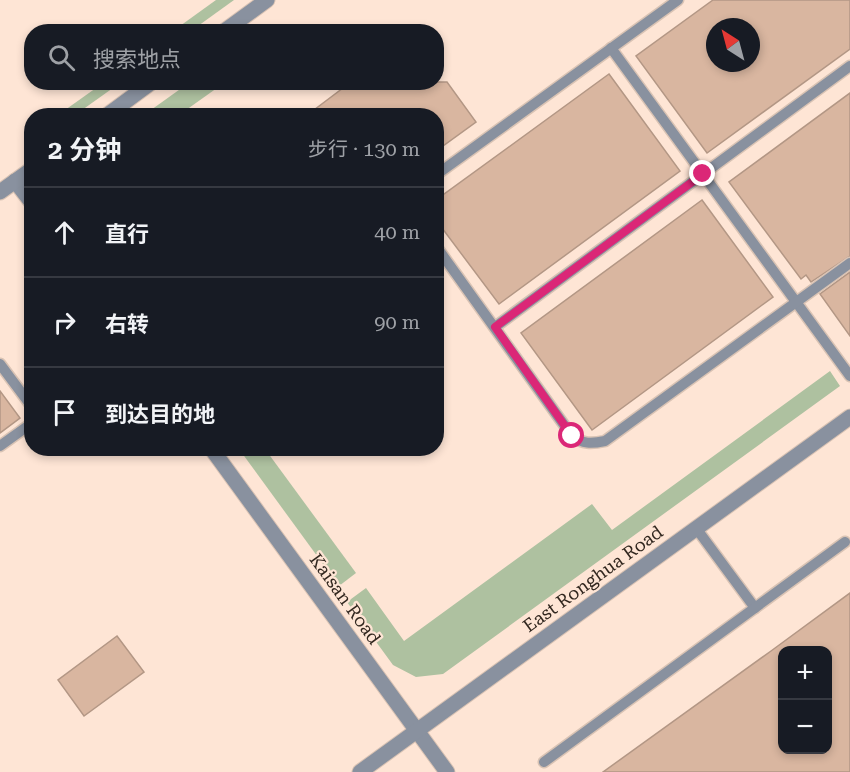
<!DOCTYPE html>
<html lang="zh">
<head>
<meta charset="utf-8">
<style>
	:root { --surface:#171b24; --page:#20242c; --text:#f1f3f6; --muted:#9ea1a6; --line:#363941 }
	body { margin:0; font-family:"Roboto Serif","Noto Sans SC",serif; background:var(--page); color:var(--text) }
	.controls { position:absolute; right:18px; bottom:18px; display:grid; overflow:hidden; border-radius:12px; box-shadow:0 3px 9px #0003 }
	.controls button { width:54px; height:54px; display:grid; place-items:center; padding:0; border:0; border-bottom:2px solid var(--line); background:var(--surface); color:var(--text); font:30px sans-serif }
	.compass { position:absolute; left:706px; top:18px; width:54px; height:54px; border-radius:50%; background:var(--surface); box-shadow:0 3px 9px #0003; rotate:324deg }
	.stop { position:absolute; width:18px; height:18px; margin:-14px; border:4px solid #db2777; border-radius:50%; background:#fff }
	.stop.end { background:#db2777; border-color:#fff; box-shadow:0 2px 6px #0008 }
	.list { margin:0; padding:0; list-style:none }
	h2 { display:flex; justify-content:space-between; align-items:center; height:78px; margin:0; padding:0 24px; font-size:26px }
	h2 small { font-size:20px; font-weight:400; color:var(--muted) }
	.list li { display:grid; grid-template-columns:39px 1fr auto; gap:18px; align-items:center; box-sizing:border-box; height:90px; padding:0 24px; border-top:2px solid var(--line) }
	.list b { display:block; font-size:22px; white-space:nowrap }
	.list em { font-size:20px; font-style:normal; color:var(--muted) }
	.icon { flex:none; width:33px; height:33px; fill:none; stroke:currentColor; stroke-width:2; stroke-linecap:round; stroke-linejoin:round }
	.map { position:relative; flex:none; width:850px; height:772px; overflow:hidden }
	.search { position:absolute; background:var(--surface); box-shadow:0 3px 9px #0003; left:24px; top:24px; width:420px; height:66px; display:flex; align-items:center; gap:15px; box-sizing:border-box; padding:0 21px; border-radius:24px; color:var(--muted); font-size:22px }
	.panel { position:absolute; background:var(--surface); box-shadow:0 3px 9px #0003; left:24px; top:108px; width:420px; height:348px; border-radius:24px }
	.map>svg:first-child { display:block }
</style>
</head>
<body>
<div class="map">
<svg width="850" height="772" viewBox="0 0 850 772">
	<rect width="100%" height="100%" fill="#fee5d5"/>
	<g fill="#aec1a0">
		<polygon points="216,0 234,0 191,31 173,31"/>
		<polygon points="190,82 224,83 179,115 144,115"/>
		<polygon points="103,83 120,83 75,115 58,115"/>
		<polygon points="830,371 840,386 443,674 416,677 393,665 347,602 366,588 404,641 592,504 612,530"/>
		<polygon points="239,449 265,449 356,573 339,586"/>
	</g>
	<g fill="#d9b6a0" stroke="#b39785" stroke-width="1.5" fill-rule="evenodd">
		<path d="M 713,0 L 850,0 L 850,49 L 707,153 L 636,56 ZM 715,27 L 751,27 L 751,63 L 715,63 Z"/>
		<polygon points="609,74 680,171 499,304 436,220 436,200"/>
		<polygon points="351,82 447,82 476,122 436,151 436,116 306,116"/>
		<polygon points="850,93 850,256 811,282 806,275 801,279 729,182"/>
		<polygon points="702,200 773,297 592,430 521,333"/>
		<polygon points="850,272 850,336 820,294"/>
		<polygon points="0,391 20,418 0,433"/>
		<path d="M 850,593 L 850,772 L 603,772 L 771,651 ZM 783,651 L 828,651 L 828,750 L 783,750 Z"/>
		<polygon points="117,636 144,672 84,716 58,680"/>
	</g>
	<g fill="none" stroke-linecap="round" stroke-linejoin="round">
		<g stroke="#d9c3b4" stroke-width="13">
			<g id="service">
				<polyline points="611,48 850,376"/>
				<polyline points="436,175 678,0"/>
				<path d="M 436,246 L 572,436 C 583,444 591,444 605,441 L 850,263"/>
				<polyline points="495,327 850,66"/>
				<polyline points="0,364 32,407"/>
				<polyline points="0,446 32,423"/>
				<polyline points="696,528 755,608"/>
				<polyline points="544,762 845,542"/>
			</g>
		</g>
		<g stroke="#d9c3b4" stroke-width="17">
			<g id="tertiary">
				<polyline points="223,32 267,0"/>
				<polyline points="106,116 152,82"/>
				<polyline points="15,181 32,203"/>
				<polyline points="0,192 32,169"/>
				<polyline points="211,448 447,772"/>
				<polyline points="360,772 850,417"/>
			</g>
		</g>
		<use href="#service" stroke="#89919f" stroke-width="10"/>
		<use href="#tertiary" stroke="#89919f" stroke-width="15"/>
	</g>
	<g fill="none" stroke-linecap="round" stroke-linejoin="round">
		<polyline stroke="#db2777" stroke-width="8" points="572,436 495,327 703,174"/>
	</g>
	<g text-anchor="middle" stroke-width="4.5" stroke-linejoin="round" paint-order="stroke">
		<g font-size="18" fill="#32271f" stroke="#fee5d5">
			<text transform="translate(593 579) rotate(-36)" y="6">East Ronghua Road</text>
			<text transform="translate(345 599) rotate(54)" y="6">Kaisan Road</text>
		</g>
	</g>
</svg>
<div class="controls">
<button>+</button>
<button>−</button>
</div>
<svg class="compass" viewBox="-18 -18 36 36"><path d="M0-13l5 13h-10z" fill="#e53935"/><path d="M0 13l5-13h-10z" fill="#9ea1a6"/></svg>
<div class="stop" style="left:572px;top:436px"></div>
<div class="stop end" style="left:703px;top:174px"></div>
<div class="search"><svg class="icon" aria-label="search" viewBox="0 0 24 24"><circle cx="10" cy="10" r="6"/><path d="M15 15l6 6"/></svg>搜索地点</div>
<section class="panel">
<h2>2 分钟<small>步行 · 130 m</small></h2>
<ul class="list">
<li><svg class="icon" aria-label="ahead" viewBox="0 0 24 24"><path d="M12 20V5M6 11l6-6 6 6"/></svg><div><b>直行</b></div><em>40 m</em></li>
<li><svg class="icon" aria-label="right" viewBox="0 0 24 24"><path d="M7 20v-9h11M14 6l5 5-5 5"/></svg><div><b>右转</b></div><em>90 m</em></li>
<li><svg class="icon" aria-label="arrive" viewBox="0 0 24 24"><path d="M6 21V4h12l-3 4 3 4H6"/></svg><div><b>到达目的地</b></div></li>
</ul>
</section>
</div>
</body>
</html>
